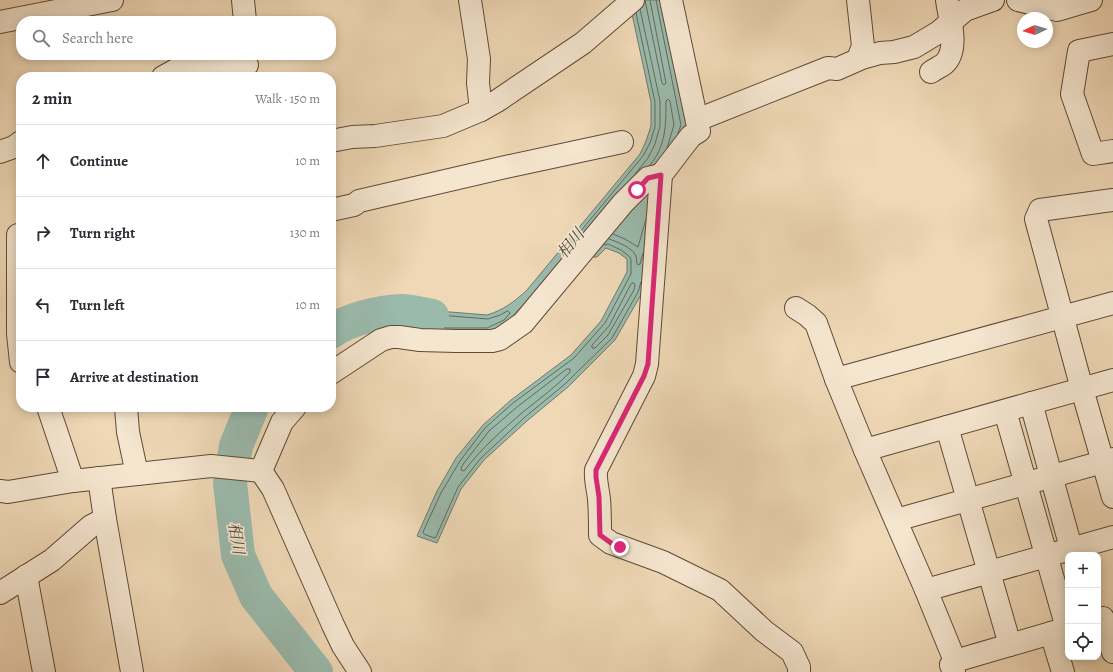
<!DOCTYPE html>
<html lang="en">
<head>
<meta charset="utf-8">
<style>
	:root { --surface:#fff; --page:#f7f7f7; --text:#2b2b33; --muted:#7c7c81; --line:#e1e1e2 }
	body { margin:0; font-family:Alegreya,"Noto Serif JP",serif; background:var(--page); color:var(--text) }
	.controls { position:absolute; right:12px; bottom:12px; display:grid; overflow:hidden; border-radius:8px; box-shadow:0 2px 10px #0003 }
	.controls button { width:36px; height:36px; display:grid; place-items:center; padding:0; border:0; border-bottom:1px solid var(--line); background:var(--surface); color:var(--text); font:20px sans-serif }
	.compass { position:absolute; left:1017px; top:12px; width:36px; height:36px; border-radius:50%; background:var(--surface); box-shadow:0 2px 10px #0003; rotate:266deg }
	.stop { position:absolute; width:12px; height:12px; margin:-9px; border:3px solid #db2777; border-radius:50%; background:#fff }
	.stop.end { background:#db2777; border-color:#fff; box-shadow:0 1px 4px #0008 }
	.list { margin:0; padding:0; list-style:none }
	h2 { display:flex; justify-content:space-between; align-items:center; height:52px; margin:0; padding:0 16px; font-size:17px }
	h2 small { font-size:13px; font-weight:400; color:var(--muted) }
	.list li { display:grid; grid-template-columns:26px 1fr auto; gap:12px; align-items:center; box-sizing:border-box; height:72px; padding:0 16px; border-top:1px solid var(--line) }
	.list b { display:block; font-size:15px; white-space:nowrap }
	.list em { font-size:13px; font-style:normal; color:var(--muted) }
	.icon { flex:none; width:22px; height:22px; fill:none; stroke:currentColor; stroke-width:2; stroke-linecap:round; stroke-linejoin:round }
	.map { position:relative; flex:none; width:1113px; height:672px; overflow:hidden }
	.search { position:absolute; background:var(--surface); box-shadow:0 2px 10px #0003; left:16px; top:16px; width:320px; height:44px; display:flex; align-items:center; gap:10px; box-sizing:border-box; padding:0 14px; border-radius:16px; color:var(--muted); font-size:15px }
	.panel { position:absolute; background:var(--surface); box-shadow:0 2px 10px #0003; left:16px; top:72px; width:320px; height:340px; border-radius:16px }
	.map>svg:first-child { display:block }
</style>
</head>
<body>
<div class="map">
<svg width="1113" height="672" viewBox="0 0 1113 672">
	<rect width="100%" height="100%" fill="#efd8b6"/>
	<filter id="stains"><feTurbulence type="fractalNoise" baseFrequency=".005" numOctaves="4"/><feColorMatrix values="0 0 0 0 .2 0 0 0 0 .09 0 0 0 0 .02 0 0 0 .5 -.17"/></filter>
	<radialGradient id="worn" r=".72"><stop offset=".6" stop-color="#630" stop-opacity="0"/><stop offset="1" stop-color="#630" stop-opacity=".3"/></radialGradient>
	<path fill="#9abaac" stroke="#6f7a6b" d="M 629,0 L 665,0 L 690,126 L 670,186 L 642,293 L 615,340 L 568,387 L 528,420 L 484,460 L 461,489 L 437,543 L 417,536 L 437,491 L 456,458 L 483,425 L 511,400 L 571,355 L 601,321 L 627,272 L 627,259 L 619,253 L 606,248 L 597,257 L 569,257 L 506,323 L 488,332 L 446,332 L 386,323 L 331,334 L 331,332 L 401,308 L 487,315 C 504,310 515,301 527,290 L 640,154 L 646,141 L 651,126 L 651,102 Z"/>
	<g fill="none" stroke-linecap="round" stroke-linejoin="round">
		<g stroke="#646a5b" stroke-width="1">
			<polyline points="645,0 662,83 664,85 666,83 650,0"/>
			<polyline points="656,0 681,125 678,133"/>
			<path d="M 650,165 C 666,146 666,125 666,101 L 668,99 L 670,101 L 674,125 L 667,148"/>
			<polyline points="635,174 648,158 655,144 660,126 660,101 640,9"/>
			<polyline points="613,234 625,239 638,247 646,219"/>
			<path d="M 609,239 C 617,242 632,247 636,256 C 637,259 636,263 638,265 L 640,264 L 643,253"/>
			<polyline points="604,245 608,244 621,250 630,257 631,260 631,274 605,323 574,358 513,403 485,428 460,461 441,493 423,532 424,534 434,538 436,537 458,487 481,458 525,417 565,384 612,338 638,292 641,282"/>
			<polyline points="566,253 565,250 643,156 650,143 655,127 655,102 636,13"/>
			<polygon points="634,283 635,285 634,290 608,335 595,348 592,348 592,345 609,326 631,284"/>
			<polygon points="508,311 510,313 504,320 487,328 447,328 391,320 390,318 391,316 402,312 488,319 500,315"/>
			<path d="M 567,369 L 570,369 L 570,372 C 556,387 539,399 523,412 C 502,430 481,449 464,471 L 461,470 L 461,468 L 464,463 L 489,431 L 517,407 Z"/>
		</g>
		<g stroke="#9abaac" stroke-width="34">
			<path d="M 331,332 C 347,319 381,312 401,311 C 411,311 422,314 432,316"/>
			<polyline points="252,407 236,446 230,483 238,555 256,596 316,672"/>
		</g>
		<g stroke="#5f4a35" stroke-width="24">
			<g id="minor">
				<polyline points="243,0 245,21"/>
				<polyline points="470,0 479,59 478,83 481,110"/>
				<path d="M 671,0 L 699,131 L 691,136 L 661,175 L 647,364 L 644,376 L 596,470 C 595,480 598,489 599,499 C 600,511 600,523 600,535 L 611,543 L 663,562 L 720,590 L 764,631 L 792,652 L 799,667 L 799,672"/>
				<polyline points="1018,0 1057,10 1091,0"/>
				<polyline points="0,22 112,0"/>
				<polyline points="1113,44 1079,51 1072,94 1093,154 1113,151"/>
				<polyline points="858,59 863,46 858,0"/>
				<path d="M 931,72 C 935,69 940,67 944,64 C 960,50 949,17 947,0"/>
				<polyline points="163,77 181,67 247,65"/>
				<polyline points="697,120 828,68 837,69 862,58 880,53 894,52 914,47 939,32 965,10 993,0"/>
				<polyline points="331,141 352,137 375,136 443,126 481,110 497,101 583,43 633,0"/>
				<polyline points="0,152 14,147 21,142"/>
				<polyline points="1113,200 1040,210 1036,219 1082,389 1113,497"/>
				<polyline points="331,210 354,205 359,201 510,166 622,142"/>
				<polyline points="18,235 18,334 21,362"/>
				<polyline points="796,308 807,315 816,323 836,379 865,450 926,590 955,661"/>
				<polyline points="331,373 381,340 391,337 399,337 420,340 456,341 492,341 500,339 523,323 623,203 648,178 661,175"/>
				<polyline points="836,379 1113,303"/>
				<polyline points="1031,403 1073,555"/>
				<polyline points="48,407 73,481"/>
				<polyline points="126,407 128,432 137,474"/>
				<polyline points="1005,411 1067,628"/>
				<polyline points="947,427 1010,645"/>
				<polyline points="865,450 1113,380"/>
				<polyline points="261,471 273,489 333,625 343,646 360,672"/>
				<polyline points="261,471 282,422 295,407"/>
				<polyline points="99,478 105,519 132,672"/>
				<polyline points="0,491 8,492 73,481 211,466 261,471"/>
				<polyline points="896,520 1113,459"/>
				<polyline points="26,576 44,672"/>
				<polyline points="926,590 1113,537"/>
				<polyline points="0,593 52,560 91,526 105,519"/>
				<polyline points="1103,618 1113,652"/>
				<polyline points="1051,633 1063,672"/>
				<polyline points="954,672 951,665 955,661 1068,628"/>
			</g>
		</g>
		<use href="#minor" stroke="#f5e6d0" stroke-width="22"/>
	</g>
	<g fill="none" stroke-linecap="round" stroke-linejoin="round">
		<polyline stroke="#db2777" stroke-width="5" points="620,547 611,543 600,535 599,497 596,477 596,470 644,376 648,364 661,175 648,178 637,190"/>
	</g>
	<g text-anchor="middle" stroke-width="3.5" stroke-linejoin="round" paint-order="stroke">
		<g font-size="16" font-style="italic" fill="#4f4a3b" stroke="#f5e6d0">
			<text transform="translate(570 243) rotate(-51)" y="6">相川</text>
			<text transform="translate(237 538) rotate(81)" y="6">相川</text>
		</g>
	</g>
	<rect width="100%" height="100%" filter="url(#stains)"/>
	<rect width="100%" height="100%" fill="url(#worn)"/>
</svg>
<div class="controls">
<button>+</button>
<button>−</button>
<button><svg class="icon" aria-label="locate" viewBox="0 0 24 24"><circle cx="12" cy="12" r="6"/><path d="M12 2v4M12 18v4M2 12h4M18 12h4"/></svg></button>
</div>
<svg class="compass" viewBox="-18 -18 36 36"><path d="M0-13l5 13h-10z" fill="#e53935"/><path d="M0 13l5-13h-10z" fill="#7c7c81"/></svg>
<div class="stop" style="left:637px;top:190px"></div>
<div class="stop end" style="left:620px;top:547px"></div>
<div class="search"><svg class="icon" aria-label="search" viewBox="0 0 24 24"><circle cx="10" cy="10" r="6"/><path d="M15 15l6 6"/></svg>Search here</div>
<section class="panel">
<h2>2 min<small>Walk · 150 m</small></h2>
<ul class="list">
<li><svg class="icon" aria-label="ahead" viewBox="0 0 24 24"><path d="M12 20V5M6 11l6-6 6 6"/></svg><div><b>Continue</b></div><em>10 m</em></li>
<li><svg class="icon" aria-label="right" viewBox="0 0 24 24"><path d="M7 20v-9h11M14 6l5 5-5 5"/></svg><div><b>Turn right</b></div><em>130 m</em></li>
<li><svg class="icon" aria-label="left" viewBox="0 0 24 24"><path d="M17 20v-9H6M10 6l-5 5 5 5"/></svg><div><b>Turn left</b></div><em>10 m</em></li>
<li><svg class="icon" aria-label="arrive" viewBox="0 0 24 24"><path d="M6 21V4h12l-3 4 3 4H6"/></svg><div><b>Arrive at destination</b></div></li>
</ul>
</section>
</div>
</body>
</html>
